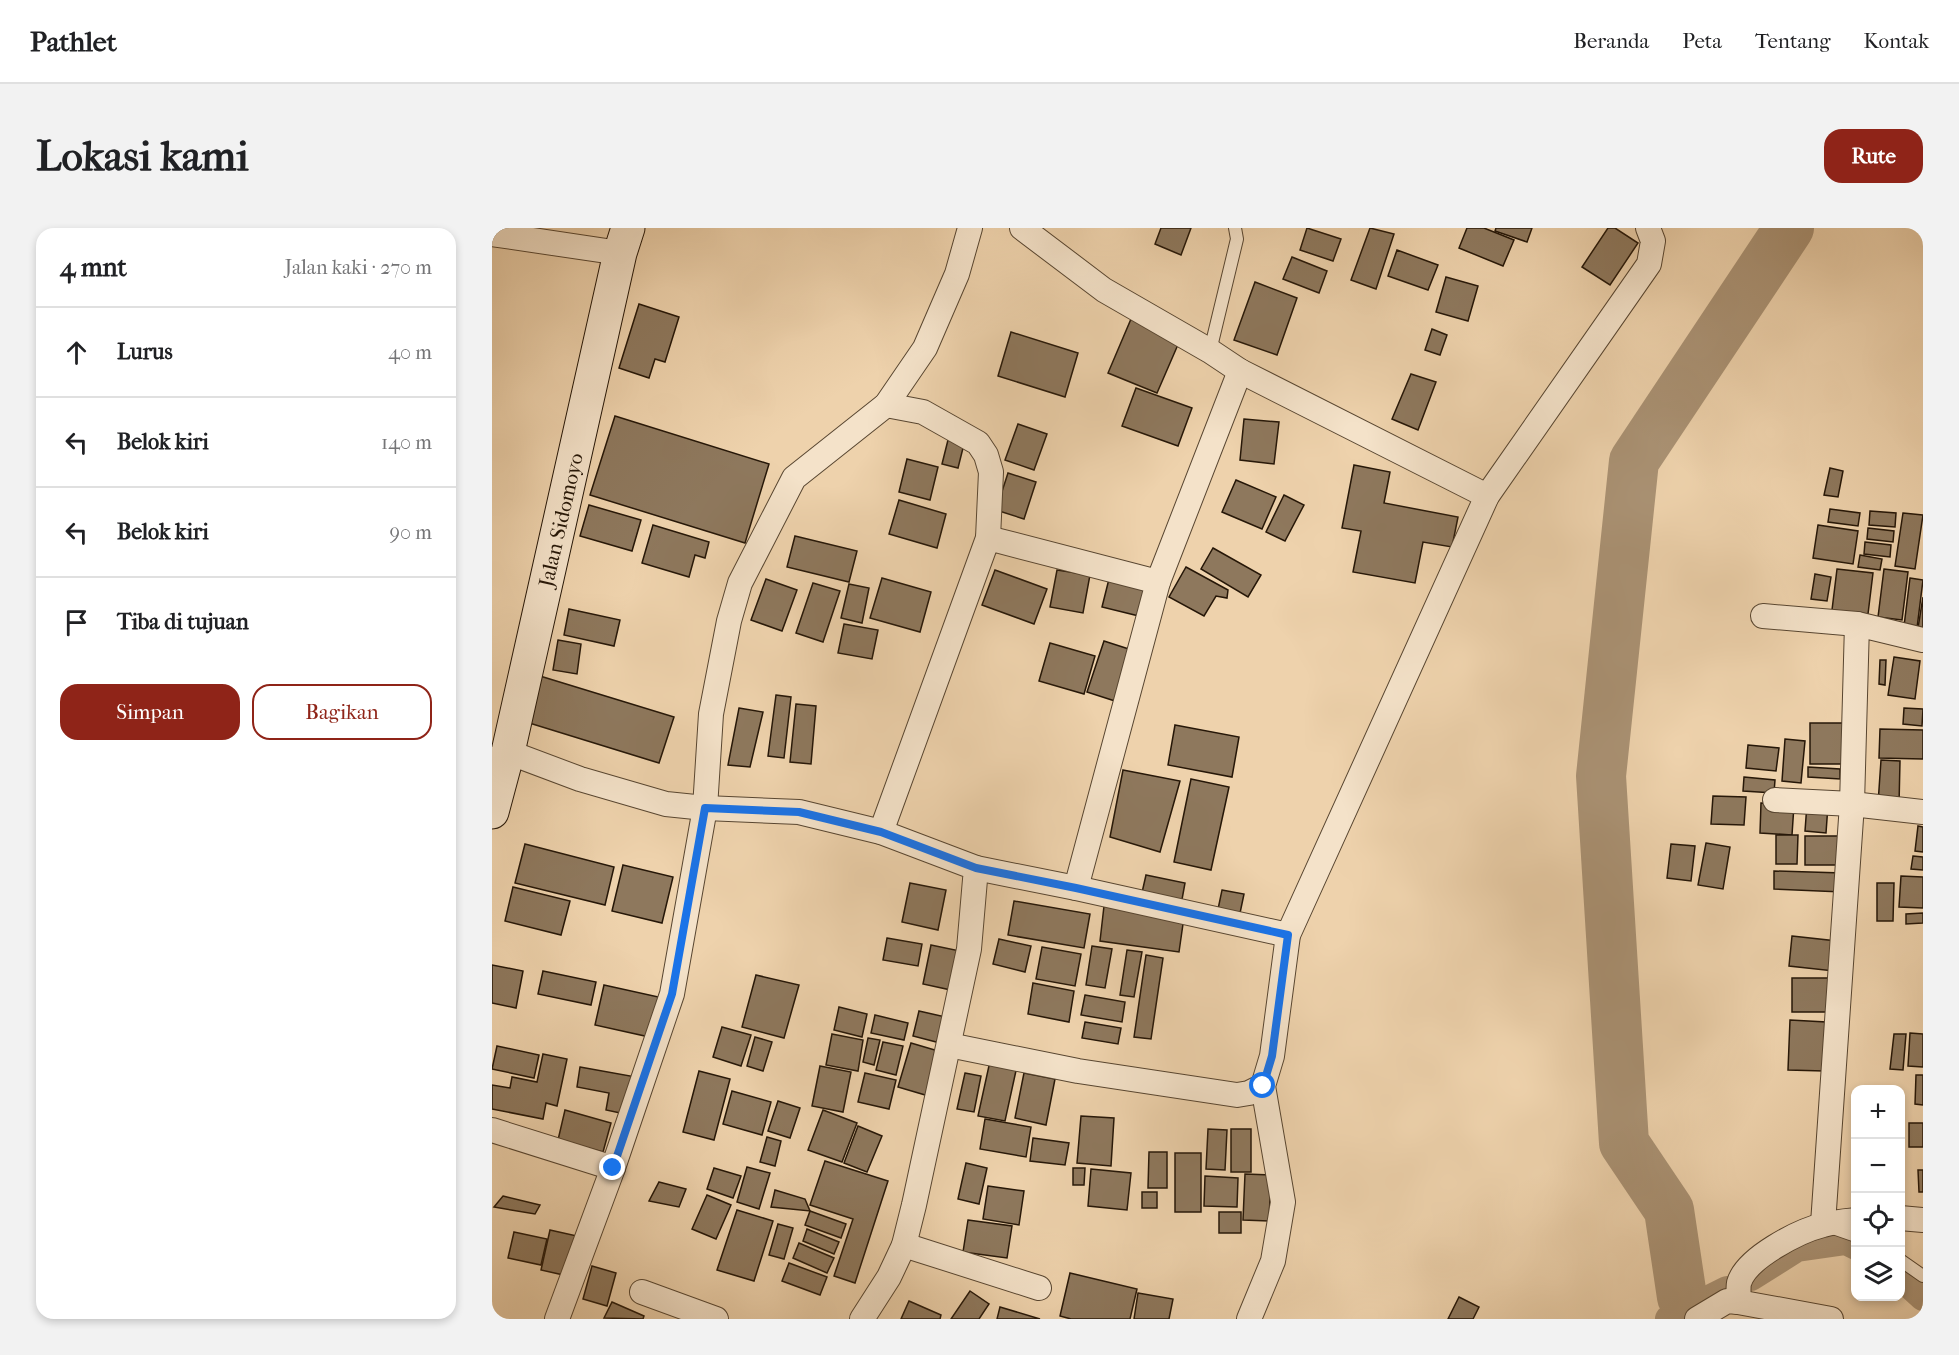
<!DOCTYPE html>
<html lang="id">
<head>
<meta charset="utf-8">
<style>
	:root { --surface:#fff; --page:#f2f2f2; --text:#202124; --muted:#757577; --line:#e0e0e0; --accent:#8f2418 }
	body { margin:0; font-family:"IM FELL French Canon",serif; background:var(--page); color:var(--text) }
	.controls { position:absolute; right:18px; bottom:18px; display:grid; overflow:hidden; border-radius:12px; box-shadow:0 3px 9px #0003 }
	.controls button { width:54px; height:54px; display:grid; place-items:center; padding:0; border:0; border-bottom:2px solid var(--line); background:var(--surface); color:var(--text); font:30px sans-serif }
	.stop { position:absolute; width:18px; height:18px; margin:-14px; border:4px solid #1a73e8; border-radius:50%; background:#fff }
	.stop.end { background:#1a73e8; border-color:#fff; box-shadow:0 2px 6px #0008 }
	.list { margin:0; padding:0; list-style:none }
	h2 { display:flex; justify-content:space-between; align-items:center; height:78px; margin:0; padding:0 24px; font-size:26px }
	h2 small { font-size:20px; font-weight:400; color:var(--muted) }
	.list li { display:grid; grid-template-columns:39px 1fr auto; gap:18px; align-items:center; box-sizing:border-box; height:90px; padding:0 24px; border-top:2px solid var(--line) }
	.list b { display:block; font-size:22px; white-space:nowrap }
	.list em { font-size:20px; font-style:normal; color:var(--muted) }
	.actions { display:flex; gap:12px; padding:18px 24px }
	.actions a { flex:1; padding:14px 0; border:2px solid var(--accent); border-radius:18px; text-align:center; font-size:21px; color:var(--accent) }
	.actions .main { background:var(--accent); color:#fff }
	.icon { flex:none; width:33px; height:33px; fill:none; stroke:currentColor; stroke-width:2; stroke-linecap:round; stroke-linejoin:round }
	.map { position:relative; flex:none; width:1431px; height:1091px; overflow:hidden; border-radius:18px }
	header { display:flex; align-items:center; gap:36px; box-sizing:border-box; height:84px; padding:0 30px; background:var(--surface); border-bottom:2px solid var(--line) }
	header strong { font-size:28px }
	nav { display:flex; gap:33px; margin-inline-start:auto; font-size:21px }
	.intro { display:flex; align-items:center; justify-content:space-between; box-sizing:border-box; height:144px; padding:0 36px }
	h1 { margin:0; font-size:42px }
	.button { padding:15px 27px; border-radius:18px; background:var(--accent); color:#fff; font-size:21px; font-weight:700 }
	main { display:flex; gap:36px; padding:0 36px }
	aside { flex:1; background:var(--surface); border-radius:18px; box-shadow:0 3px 9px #0003 }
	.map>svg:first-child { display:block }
</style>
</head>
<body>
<header>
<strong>Pathlet</strong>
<nav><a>Beranda</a><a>Peta</a><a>Tentang</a><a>Kontak</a></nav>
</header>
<div class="intro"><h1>Lokasi kami</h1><a class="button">Rute</a></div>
<main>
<aside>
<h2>4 mnt<small>Jalan kaki · 270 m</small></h2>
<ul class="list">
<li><svg class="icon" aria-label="ahead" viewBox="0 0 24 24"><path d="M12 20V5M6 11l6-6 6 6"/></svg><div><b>Lurus</b></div><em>40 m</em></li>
<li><svg class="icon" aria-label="left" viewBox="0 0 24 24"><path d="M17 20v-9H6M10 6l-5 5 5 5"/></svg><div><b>Belok kiri</b></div><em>140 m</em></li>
<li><svg class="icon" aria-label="left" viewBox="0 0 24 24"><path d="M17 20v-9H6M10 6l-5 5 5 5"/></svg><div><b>Belok kiri</b></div><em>90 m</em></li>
<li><svg class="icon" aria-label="arrive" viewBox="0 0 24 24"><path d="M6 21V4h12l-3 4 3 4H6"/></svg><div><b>Tiba di tujuan</b></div></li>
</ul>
<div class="actions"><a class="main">Simpan</a><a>Bagikan</a></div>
</aside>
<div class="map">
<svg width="1431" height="1091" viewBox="0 0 1431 1091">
	<rect width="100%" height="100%" fill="#eed2ac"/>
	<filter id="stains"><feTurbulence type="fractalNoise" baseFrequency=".00333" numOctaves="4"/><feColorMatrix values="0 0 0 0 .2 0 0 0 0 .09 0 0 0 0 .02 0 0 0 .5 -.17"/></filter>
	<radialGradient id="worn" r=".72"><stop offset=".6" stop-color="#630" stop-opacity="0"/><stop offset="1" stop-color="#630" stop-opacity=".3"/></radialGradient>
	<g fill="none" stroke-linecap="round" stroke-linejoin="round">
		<g stroke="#aa9274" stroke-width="28">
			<polyline points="1408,1048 1431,1069"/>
			<polyline points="1259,1049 1305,1020 1354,1013 1364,1018"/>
			<polyline points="1177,1091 1235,1062"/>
		</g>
		<polyline stroke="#aa9274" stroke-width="50" points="1190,1069 1177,982 1132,915 1109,548 1142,233 1297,0"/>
	</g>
	<g fill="#8e785d" stroke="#261708" stroke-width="1.5">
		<polygon points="669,0 699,0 689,27 663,16"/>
		<polygon points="815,0 849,11 841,33 808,22"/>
		<polygon points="878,0 902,6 884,61 859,52"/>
		<polygon points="975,0 992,0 1022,12 1011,38 967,20"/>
		<polygon points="1004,0 1040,0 1035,14 1003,3"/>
		<polygon points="1116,0 1123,0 1146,15 1118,57 1090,39"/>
		<polygon points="905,22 946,37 936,62 896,48"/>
		<polygon points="800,29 835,43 827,65 791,51"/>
		<polygon points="954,49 986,58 976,93 944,84"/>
		<polygon points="763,54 805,70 785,127 742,112"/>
		<polygon points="147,76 187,89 173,134 163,131 157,150 127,140"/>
		<polygon points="639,91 688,112 665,165 616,145"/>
		<polygon points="940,101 955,107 948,127 933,122"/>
		<polygon points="519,104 586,125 573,169 506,148"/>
		<polygon points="919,146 944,154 926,202 900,191"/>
		<polygon points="644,160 700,180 686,218 630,198"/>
		<polygon points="123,188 277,236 253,315 98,267"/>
		<polygon points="752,191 787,194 782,236 748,232"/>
		<polygon points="526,196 555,206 542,242 513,232"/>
		<polygon points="457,208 473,212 466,240 450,236"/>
		<polygon points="415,231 446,239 438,272 407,264"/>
		<polygon points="862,237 898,244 892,275 966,289 960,319 931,314 923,355 861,344 869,303 850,300"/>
		<polygon points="1338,240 1351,243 1346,269 1332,267"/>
		<polygon points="516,245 544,254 532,291 504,282"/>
		<polygon points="744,252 784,269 770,301 730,284"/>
		<polygon points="792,267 812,277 793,313 774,304"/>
		<polygon points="407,272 454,286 445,320 397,306"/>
		<polygon points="97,277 149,292 140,323 88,308"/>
		<polygon points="1338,281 1368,285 1366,298 1336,294"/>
		<polygon points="1378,283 1404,285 1403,299 1377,297"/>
		<polygon points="1411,285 1431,287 1423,341 1403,338"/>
		<polygon points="161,297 217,314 213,330 203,327 197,349 150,335"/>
		<polygon points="1326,297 1366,303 1361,336 1321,330"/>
		<polygon points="1376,300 1402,303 1401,314 1375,311"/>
		<polygon points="303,308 365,323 357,354 295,339"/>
		<polygon points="1373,314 1399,317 1398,329 1372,326"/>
		<polygon points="721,320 769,347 756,369 709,341"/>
		<polygon points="1368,327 1390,331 1388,342 1366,339"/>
		<polygon points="694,339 736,362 735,370 724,368 712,388 677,369"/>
		<polygon points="1345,341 1381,345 1376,386 1340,382"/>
		<polygon points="1392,341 1416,344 1410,392 1386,389"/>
		<polygon points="503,342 555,361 542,396 490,377"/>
		<polygon points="565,342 598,347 591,385 558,379"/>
		<polygon points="1323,346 1339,349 1335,373 1319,371"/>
		<polygon points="390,350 439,364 428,404 378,390"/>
		<polygon points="1418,350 1431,352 1425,400 1412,398"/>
		<polygon points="274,351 305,362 290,403 259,392"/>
		<polygon points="617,351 658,361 651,389 610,379"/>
		<polygon points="321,355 348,363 331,414 304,405"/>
		<polygon points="357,356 377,360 370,395 349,390"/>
		<polygon points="1431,369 1431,401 1426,400"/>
		<polygon points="77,381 128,392 122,418 72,407"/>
		<polygon points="352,396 386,402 380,431 346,425"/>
		<polygon points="66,412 89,416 85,446 61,442"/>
		<polygon points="612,413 643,423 626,474 595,464"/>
		<polygon points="558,415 603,428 592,466 547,453"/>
		<polygon points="1402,429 1428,433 1423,471 1396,467"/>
		<polygon points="1388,432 1394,432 1393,457 1387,456"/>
		<polygon points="48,448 182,489 167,535 34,494"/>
		<polygon points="284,467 299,469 292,530 276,528"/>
		<polygon points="304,476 324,478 319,536 298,534"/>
		<polygon points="247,480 271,484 258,539 236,537"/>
		<polygon points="1412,480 1431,481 1430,498 1411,496"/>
		<rect x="1318" y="495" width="35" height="41"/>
		<polygon points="683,497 747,509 740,549 676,537"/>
		<polygon points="1388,501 1431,502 1431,531 1387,530"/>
		<polygon points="1293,511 1313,513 1309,555 1290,553"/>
		<polygon points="1256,517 1287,520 1284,543 1254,540"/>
		<polygon points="1389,532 1408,533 1407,577 1386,576"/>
		<polygon points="1316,539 1348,541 1348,551 1316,549"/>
		<polygon points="631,542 688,553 668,624 618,609"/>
		<polygon points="1252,549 1283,552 1282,565 1251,563"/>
		<polygon points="699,551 737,559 719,642 682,634"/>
		<polygon points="1221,568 1254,569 1252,597 1219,596"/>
		<polygon points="1269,575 1302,577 1300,607 1268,605"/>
		<polygon points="1315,576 1336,577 1334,605 1313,603"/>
		<polygon points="1426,598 1431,599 1431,624 1423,623"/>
		<polygon points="1284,607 1306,607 1305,636 1284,636"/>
		<rect x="1313" y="608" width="34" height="29"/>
		<polygon points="1214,615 1238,619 1231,661 1206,657"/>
		<polygon points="33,616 122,639 113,677 23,655"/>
		<polygon points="1179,616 1203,618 1199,653 1175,650"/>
		<polygon points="1421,628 1431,629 1431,642 1419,641"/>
		<polygon points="131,637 181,649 170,695 120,683"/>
		<polygon points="1282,643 1350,645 1350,664 1282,661"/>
		<polygon points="654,647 693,655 689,677 649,669"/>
		<polygon points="1409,648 1431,649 1431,680 1407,679"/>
		<polygon points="418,655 454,662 446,702 410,694"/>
		<polygon points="1385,655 1402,655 1401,693 1385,693"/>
		<polygon points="21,659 78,673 69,707 13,693"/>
		<polygon points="730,662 752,666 747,690 725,686"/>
		<polygon points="522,673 598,686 592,720 516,707"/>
		<polygon points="612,678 692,689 687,724 608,713"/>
		<polygon points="1431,685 1431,695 1414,696 1414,686"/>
		<polygon points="1300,708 1345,713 1342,743 1297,738"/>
		<polygon points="395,710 430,716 426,738 391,732"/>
		<polygon points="507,711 539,718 533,744 501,736"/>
		<polygon points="439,717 468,723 459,762 431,756"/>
		<polygon points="600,718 620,721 613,760 594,757"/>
		<polygon points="550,719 589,726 583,758 544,751"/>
		<polygon points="635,722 650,724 642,769 628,767"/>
		<polygon points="654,727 671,730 659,811 642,809"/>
		<polygon points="0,737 31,743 24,780 0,775"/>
		<polygon points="51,743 104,754 99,777 46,766"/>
		<polygon points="264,747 307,757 292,810 250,799"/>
		<rect x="1300" y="750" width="37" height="34"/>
		<polygon points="541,755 582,763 577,794 536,786"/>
		<polygon points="112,757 171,770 162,810 103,797"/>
		<polygon points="593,767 633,774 630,794 589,787"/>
		<polygon points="347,779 375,786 370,809 342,802"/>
		<polygon points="427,783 458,790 452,816 421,808"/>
		<polygon points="383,787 416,795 412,812 379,805"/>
		<polygon points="1298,792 1334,794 1332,843 1296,842"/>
		<polygon points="593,794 629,800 626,816 590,810"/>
		<polygon points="230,799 259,807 249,838 221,829"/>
		<polygon points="1418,805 1431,806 1431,839 1416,838"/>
		<polygon points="340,806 371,812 366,843 334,837"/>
		<polygon points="1402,806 1414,806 1411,842 1398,841"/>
		<polygon points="263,809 280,814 271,843 255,838"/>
		<polygon points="376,810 388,812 382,837 371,834"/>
		<polygon points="391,814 411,818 404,847 384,842"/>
		<polygon points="419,815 453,825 440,869 406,859"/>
		<polygon points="5,818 47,827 42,850 0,841"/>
		<polygon points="51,826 75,831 65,878 54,875 51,891 0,881 0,857 18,860 20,849 45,854"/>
		<polygon points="498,833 525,838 513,893 486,888"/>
		<polygon points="328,838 359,844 351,884 320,878"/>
		<polygon points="88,839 144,849 138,887 114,882 117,865 85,859"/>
		<polygon points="207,843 238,851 222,912 191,904"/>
		<polygon points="373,845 404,852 397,881 366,874"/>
		<polygon points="473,845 489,848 482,884 465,881"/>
		<polygon points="532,845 563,851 554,897 523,890"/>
		<polygon points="1424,847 1431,847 1431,877 1423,876"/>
		<polygon points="240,863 279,874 270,907 231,896"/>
		<polygon points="286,873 308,880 298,910 276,903"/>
		<polygon points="73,882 119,895 111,924 66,912"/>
		<polygon points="331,882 365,895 350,934 316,922"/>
		<polygon points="589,888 622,890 619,938 585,935"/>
		<polygon points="493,891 539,899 534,929 488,921"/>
		<rect x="1417" y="895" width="14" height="24"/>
		<polygon points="366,898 390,908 375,944 352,935"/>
		<polygon points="716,901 735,902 733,942 714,941"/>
		<rect x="739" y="901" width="20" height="43"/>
		<polygon points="275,909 289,913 283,938 268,934"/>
		<polygon points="541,910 577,915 573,937 538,933"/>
		<polygon points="657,924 675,924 675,960 656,960"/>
		<rect x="683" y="925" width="26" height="59"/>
		<polygon points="333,933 396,953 363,1055 342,1048 361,991 318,977"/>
		<polygon points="474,935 495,940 487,976 466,971"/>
		<polygon points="255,939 278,945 267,981 245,974"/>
		<polygon points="222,940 249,948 241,970 215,961"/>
		<polygon points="581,940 593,940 592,957 581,957"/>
		<polygon points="599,941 639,945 635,982 596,978"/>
		<polygon points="1426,942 1431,942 1431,964 1427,964"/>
		<polygon points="753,946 779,947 777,993 751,992"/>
		<polygon points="713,948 746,950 745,979 712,978"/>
		<polygon points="167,954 194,961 187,979 157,973"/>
		<polygon points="496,958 532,963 527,997 491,991"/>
		<polygon points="283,962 313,971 318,983 279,979"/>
		<rect x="650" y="964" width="15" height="16"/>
		<polygon points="215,967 239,977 224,1011 200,1001"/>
		<polygon points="11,968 48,977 43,986 2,979"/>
		<polygon points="245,982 281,993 262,1053 225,1042"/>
		<polygon points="318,983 354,996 349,1010 313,997"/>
		<rect x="727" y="984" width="22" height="21"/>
		<polygon points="476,992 520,998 515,1030 471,1024"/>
		<polygon points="286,996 301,1000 292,1031 277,1027"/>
		<polygon points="315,1001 347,1014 342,1026 311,1013"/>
		<polygon points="58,1002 85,1008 76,1048 49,1042"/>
		<polygon points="22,1004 55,1011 49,1037 16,1030"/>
		<polygon points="307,1015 342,1030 335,1045 301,1030"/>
		<polygon points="297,1035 335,1049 328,1067 290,1053"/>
		<polygon points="100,1038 124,1045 115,1078 91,1071"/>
		<polygon points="578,1045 645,1061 638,1091 579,1091 568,1088"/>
		<polygon points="478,1063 497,1076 487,1091 459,1091"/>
		<polygon points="646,1065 681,1071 677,1091 642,1091"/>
		<polygon points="967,1069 987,1079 981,1091 956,1091"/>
		<polygon points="417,1073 449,1087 448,1091 409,1091"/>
		<polygon points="120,1074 152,1088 151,1091 112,1090"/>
		<polygon points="508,1079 548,1091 505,1091"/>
	</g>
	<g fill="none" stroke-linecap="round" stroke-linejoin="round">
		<g stroke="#584631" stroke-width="14">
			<g id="service">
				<polyline points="718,123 745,11 743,0"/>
				<polyline points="1341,1000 1364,1008"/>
				<polyline points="1408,1032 1431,1048"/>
			</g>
		</g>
		<g stroke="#584631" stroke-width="26">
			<g id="minor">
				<polyline points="530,0 612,62 718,123 748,143 995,268"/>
				<polyline points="0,6 128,25"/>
				<polyline points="394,177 431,184 486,215 494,227 499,244 496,310"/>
				<polyline points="1271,388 1365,396"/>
				<polyline points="16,524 88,551 174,576 213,580 307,584 389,604 484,640 477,721 422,977 412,1017 397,1049 370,1091"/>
				<polyline points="1283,572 1360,576 1431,584"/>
				<polyline points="389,604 496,310 666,354 748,143"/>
				<polyline points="484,640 584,660 796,707"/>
				<polyline points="584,660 666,354"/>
				<polyline points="457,817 586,843 745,867 757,865 771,858"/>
				<polyline points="0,902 121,940"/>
				<polyline points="1408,990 1431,992"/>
				<polyline points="1331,996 1360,576 1365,396 1431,412"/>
				<polyline points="412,1017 547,1060"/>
				<polyline points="150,1064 224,1091"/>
				<path d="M 1246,1074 C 1247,1068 1246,1060 1247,1055 C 1254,1030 1307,1003 1331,997 C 1341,994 1353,993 1364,992"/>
				<polyline points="65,1091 121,940 180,766 213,580 219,486 237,393 248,355 302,250 394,177 433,120 465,46 478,0"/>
				<polyline points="757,1091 781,1033 791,974 771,858 780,828 796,707 995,268 1157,36 1161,13 1156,0"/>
				<polyline points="1205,1091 1235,1073 1246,1074 1339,1091"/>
			</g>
		</g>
		<g stroke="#261708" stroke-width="35">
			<polyline id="secondary" points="0,584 16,524 128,25 136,0"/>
		</g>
		<use href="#service" stroke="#f4e2c9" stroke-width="12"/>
		<use href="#minor" stroke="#f4e2c9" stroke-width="24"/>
		<use href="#secondary" stroke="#f4e2c9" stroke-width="33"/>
	</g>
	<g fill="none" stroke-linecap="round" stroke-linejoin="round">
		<polyline stroke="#1a73e8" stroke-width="8" points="121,940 180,766 213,580 307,584 389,604 484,640 584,660 796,707 780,828 771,858"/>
	</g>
	<g text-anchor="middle" stroke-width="6" stroke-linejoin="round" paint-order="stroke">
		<g font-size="21" fill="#261708" stroke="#f4e2c9">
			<text transform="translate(69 292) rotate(-77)" y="7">Jalan Sidomoyo</text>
		</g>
	</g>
	<rect width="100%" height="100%" filter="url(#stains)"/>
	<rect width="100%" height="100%" fill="url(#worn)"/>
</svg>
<div class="controls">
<button>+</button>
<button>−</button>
<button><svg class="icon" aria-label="locate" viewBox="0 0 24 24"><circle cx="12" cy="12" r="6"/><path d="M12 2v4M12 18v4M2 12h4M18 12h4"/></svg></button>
<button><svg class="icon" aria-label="layers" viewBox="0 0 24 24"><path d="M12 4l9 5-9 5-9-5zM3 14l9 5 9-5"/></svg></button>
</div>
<div class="stop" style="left:771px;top:858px"></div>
<div class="stop end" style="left:121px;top:940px"></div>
</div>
</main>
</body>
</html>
